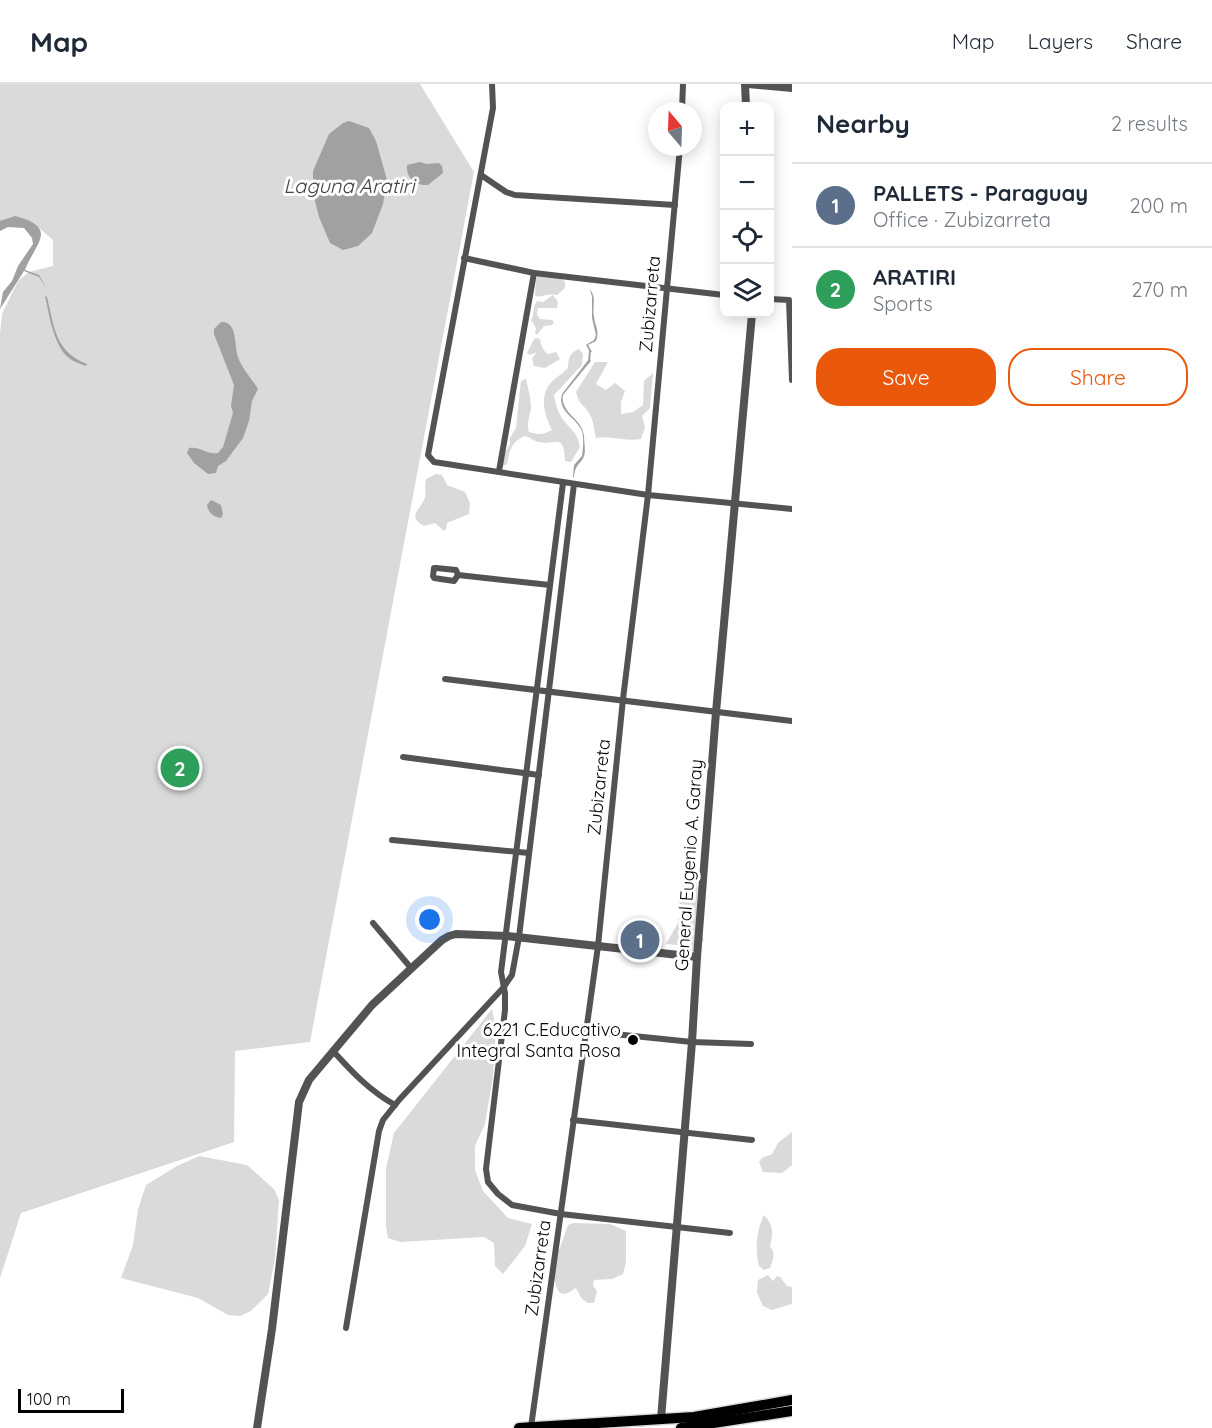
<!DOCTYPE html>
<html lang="en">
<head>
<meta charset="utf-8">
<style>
	:root { --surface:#fff; --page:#f6f6f7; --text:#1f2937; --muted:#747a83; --line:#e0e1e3; --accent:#ea580c }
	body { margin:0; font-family:Quicksand,sans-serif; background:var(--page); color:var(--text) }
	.controls { position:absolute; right:18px; top:18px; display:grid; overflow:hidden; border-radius:12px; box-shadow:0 3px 15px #0003 }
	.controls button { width:54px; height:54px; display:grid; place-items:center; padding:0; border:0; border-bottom:2px solid var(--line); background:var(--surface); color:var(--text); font:30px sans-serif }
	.compass { position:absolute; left:648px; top:18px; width:54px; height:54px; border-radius:50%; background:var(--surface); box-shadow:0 3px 15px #0003; rotate:341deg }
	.scale { position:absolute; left:18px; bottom:15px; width:106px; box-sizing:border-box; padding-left:6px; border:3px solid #000; border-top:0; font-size:16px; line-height:21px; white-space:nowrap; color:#000; -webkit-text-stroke:4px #fff; paint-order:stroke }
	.you { position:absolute; left:430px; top:836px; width:21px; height:21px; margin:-15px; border:4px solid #fff; border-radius:50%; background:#1a73e8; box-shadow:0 0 0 9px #1a73e833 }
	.badge { display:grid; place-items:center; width:39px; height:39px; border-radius:50%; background:var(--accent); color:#fff; font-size:20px; font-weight:700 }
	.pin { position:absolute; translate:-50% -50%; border:3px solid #fff; box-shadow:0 2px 6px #0006 }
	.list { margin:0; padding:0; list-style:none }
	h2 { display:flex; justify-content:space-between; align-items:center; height:78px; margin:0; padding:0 24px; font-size:26px }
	h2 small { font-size:20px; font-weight:400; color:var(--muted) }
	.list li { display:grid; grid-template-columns:39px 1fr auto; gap:18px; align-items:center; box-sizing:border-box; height:84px; padding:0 24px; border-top:2px solid var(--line) }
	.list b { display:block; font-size:22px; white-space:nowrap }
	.list p { margin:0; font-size:20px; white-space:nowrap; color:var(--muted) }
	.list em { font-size:20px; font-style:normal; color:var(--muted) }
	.actions { display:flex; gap:12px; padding:18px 24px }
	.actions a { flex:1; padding:14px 0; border:2px solid var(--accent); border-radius:24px; text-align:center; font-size:21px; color:var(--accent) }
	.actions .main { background:var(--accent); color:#fff }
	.icon { flex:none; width:33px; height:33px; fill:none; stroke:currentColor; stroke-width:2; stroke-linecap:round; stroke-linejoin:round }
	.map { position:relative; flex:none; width:792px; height:1344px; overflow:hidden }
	header { display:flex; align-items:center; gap:36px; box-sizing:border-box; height:84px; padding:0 30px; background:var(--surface); border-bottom:2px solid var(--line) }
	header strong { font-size:28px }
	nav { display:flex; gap:33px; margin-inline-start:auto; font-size:21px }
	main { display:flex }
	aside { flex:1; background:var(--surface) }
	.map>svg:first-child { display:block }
</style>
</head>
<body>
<header>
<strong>Map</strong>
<nav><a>Map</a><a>Layers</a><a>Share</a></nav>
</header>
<main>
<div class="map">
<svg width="792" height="1344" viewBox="0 0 792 1344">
	<rect width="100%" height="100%" fill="#fff"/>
	<g fill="#dadada">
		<polygon points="0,0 420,0 474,88 310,958 235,967 234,1058 21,1129 0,1194 0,249 2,230 18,197 29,188 53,182 53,156 38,143 0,141"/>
		<path d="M 539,192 C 546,192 554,193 562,194 L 565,198 L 565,204 L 557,211 C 547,209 542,214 535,212 L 536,194 Z"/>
		<path d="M 553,211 L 558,218 L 557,224 L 538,224 L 537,230 L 540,235 L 552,236 L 554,238 L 552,241 L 544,242 L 537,251 L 535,249 L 536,244 L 531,236 C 535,230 532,223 537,217 L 543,218 Z"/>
		<path d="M 537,254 L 540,255 C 541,261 543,267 548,270 L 556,268 L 560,275 L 545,284 L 534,282 L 532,274 L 537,268 L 530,271 L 527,269 L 534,255 Z"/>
		<path d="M 579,265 L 583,270 L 582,281 L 554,311 C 555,319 559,332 565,338 C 573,348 577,348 580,363 L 571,378 L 565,377 C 564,347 555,362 539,358 C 533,357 530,353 525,352 C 510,358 510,367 507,380 L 502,383 L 504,371 L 510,360 L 510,354 L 516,344 L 521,297 L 526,295 C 528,304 531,314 531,324 C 530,332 526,339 529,348 C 539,351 543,351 552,346 C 545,333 539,313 550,300 C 555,293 563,290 568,284 C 568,275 570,268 579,265 Z"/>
		<path d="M 595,278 L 608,278 L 596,300 L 606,306 L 615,299 L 625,307 L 621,318 L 621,330 L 633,328 L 643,321 L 644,297 L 653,289 L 650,324 L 642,332 L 645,343 L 641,355 C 625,358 612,351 596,354 C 594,346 594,337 589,329 C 583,319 580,323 576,308 Z"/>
		<path d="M 436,390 L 442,391 L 447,401 L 465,408 L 470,419 L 469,430 L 447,439 L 446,445 L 444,447 L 435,439 L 424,442 C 407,432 419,427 424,416 C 427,410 424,402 426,395 Z"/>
		<path d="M 690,797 L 696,797 C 699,804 697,809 697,816 C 696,828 698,846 704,856 L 694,867 L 688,867 L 678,861 L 666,860 L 678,839 L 680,827 L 679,809 L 684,798 Z"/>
		<polygon points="492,925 496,946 493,993 485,1040 475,1062 475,1086 483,1107 508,1134 532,1140 525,1162 503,1190 495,1182 494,1159 484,1153 400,1158 388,1154 386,1143 386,1084 394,1049"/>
		<polygon points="792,1048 792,1081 782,1089 763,1088 759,1078 762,1074 772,1070 778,1059"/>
		<polygon points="199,1072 247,1081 274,1105 279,1116 275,1175 268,1210 251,1227 240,1232 228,1231 198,1214 121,1194 133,1161 138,1125 146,1101 177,1082"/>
		<path d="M 764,1131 C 774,1142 773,1148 770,1162 C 776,1170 773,1175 770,1184 L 764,1186 L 759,1182 C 755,1166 756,1147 764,1131 Z"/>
		<path d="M 573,1139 L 610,1140 L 626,1147 L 626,1178 L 623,1190 L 612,1195 L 594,1196 L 593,1202 L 597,1207 L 594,1219 L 588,1219 L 582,1215 L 576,1204 L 566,1210 L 560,1209 C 546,1191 562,1160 568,1141 Z"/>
		<polygon points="768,1191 773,1197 777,1192 780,1193 787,1202 792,1203 792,1220 772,1226 763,1222 757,1209 758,1196"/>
	</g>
	<g fill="#a1a1a1">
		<polygon points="349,37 369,44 376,57 387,96 383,120 372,149 358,162 343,166 330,159 319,133 313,109 313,87 329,50 343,39"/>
		<path d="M 420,78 L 426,80 L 439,79 L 442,82 L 443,89 L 428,101 C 415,102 406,94 407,81 Z"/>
		<path d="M 15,132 C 60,144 35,159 25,186 L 39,191 L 47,205 L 39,193 L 24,187 L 0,225 L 3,208 L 12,197 L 18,182 L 33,160 L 32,154 L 24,144 L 8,143 L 0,147 L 0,137 Z"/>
		<path d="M 590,205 C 597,214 592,223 594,233 C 595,242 600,247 596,257 L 588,261 L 592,268 L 590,268 L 586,261 L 594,256 L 596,251 L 592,234 L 592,213 Z"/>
		<path d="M 45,212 L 47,213 C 54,242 55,268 87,280 L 86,282 C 81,280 74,278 69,274 C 54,263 49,230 45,212 Z"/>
		<path d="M 221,238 C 238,237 234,261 238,273 C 242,285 252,295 258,305 L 252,317 L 249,337 L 243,354 L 226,377 L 218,382 L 216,389 L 208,390 L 194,379 L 187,369 L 189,364 C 200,362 207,371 218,369 L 223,363 L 233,329 L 231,322 L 234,301 L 214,250 L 214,245 Z"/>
		<path d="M 589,275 L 591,276 L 590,278 L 563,311 C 560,329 583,335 584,352 C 584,357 586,367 584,372 C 580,382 576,378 574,393 L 573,393 L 574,381 L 582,372 C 583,365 584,353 582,347 C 576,333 557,328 562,310 Z"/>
		<path d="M 211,416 L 221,421 L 223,430 L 221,434 C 214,433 208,429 207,421 Z"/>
	</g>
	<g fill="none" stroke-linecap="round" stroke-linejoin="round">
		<polyline stroke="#a1a1a1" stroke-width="2" points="589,278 590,266"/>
		<g stroke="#dbdbdb" stroke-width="13">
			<g id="trunk">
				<polyline points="519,1344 694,1333 792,1316"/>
				<polyline points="681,1344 792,1327"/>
			</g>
		</g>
		<g stroke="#535353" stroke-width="6">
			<polyline points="492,0 493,24 428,371 434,378 648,411 792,425"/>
			<polyline points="682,27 683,0"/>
			<polyline points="481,91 506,108 515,111 675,121"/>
			<polyline points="464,174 534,189 724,211"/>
			<polyline points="770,215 789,216 792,296"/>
			<polyline points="499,387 534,189"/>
			<polyline points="563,399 501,888 505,909 505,926 486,1085 488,1098 498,1110 512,1121 561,1130 730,1149"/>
			<polyline points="458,491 454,497 434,494 433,492 434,484 436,484 456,486 458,491 550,501"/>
			<polyline points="445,595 792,637"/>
			<polyline points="403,673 539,691"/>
			<polyline points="392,756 529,769"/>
			<polyline points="373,839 411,884"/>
			<polyline points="585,947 692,958 751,960"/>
			<path d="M 333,967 C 352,988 370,1007 395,1021"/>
			<polyline points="573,1036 752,1056"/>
			<polyline points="346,1244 379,1047 383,1036 399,1016 503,904 512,891 519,853 574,400"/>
			<polyline points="531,1343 598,862 623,615 648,411 680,63"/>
		</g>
		<g stroke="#535353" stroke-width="8">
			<polyline points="745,0 746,22"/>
			<polyline points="748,0 792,4"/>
			<polyline points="661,1335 692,958 697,873 716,628 752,230"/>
			<polyline points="257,1344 272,1245 299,1018 309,996 372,921 442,856 449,852 456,850 507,852 697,873"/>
		</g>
		<use href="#trunk" stroke="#000" stroke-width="10"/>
	</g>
	<circle fill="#000" stroke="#fff" stroke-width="2" cx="633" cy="956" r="6"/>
	<g text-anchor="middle" stroke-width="6" stroke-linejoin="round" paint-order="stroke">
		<g font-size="18" fill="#000" stroke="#fff">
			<text transform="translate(650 220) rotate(-85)" y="6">Zubizarreta</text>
			<text transform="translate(599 703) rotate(-84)" y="6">Zubizarreta</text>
			<text transform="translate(689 781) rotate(-86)" y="6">General Eugenio A. Garay</text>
			<text transform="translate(538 1184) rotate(-82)" y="6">Zubizarreta</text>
		</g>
		<g font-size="18" fill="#000" stroke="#fff" text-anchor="end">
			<text x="621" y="952">6221 C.Educativo<tspan x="621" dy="21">Integral Santa Rosa</tspan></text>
		</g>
		<g font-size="20" font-style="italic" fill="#424242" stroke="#fff">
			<text x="349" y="109">Laguna Aratiri</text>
		</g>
	</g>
</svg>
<div class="controls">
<button>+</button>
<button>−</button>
<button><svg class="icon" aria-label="locate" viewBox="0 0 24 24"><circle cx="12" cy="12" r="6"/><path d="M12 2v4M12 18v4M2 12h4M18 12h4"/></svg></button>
<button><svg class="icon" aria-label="layers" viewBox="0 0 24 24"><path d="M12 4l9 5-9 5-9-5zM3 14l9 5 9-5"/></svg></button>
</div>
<svg class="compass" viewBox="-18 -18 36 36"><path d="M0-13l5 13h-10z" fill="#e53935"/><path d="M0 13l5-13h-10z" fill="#747a83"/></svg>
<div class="scale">100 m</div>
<div class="you"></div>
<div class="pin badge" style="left:640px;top:856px;background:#5c6f8a">1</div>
<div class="pin badge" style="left:180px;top:684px;background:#2e9e5b">2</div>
</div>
<aside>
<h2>Nearby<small>2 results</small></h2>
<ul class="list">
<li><span class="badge" style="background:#5c6f8a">1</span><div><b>PALLETS - Paraguay</b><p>Office · Zubizarreta</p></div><em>200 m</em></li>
<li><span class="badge" style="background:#2e9e5b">2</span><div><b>ARATIRI</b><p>Sports</p></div><em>270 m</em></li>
</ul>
<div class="actions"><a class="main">Save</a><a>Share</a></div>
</aside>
</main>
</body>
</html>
